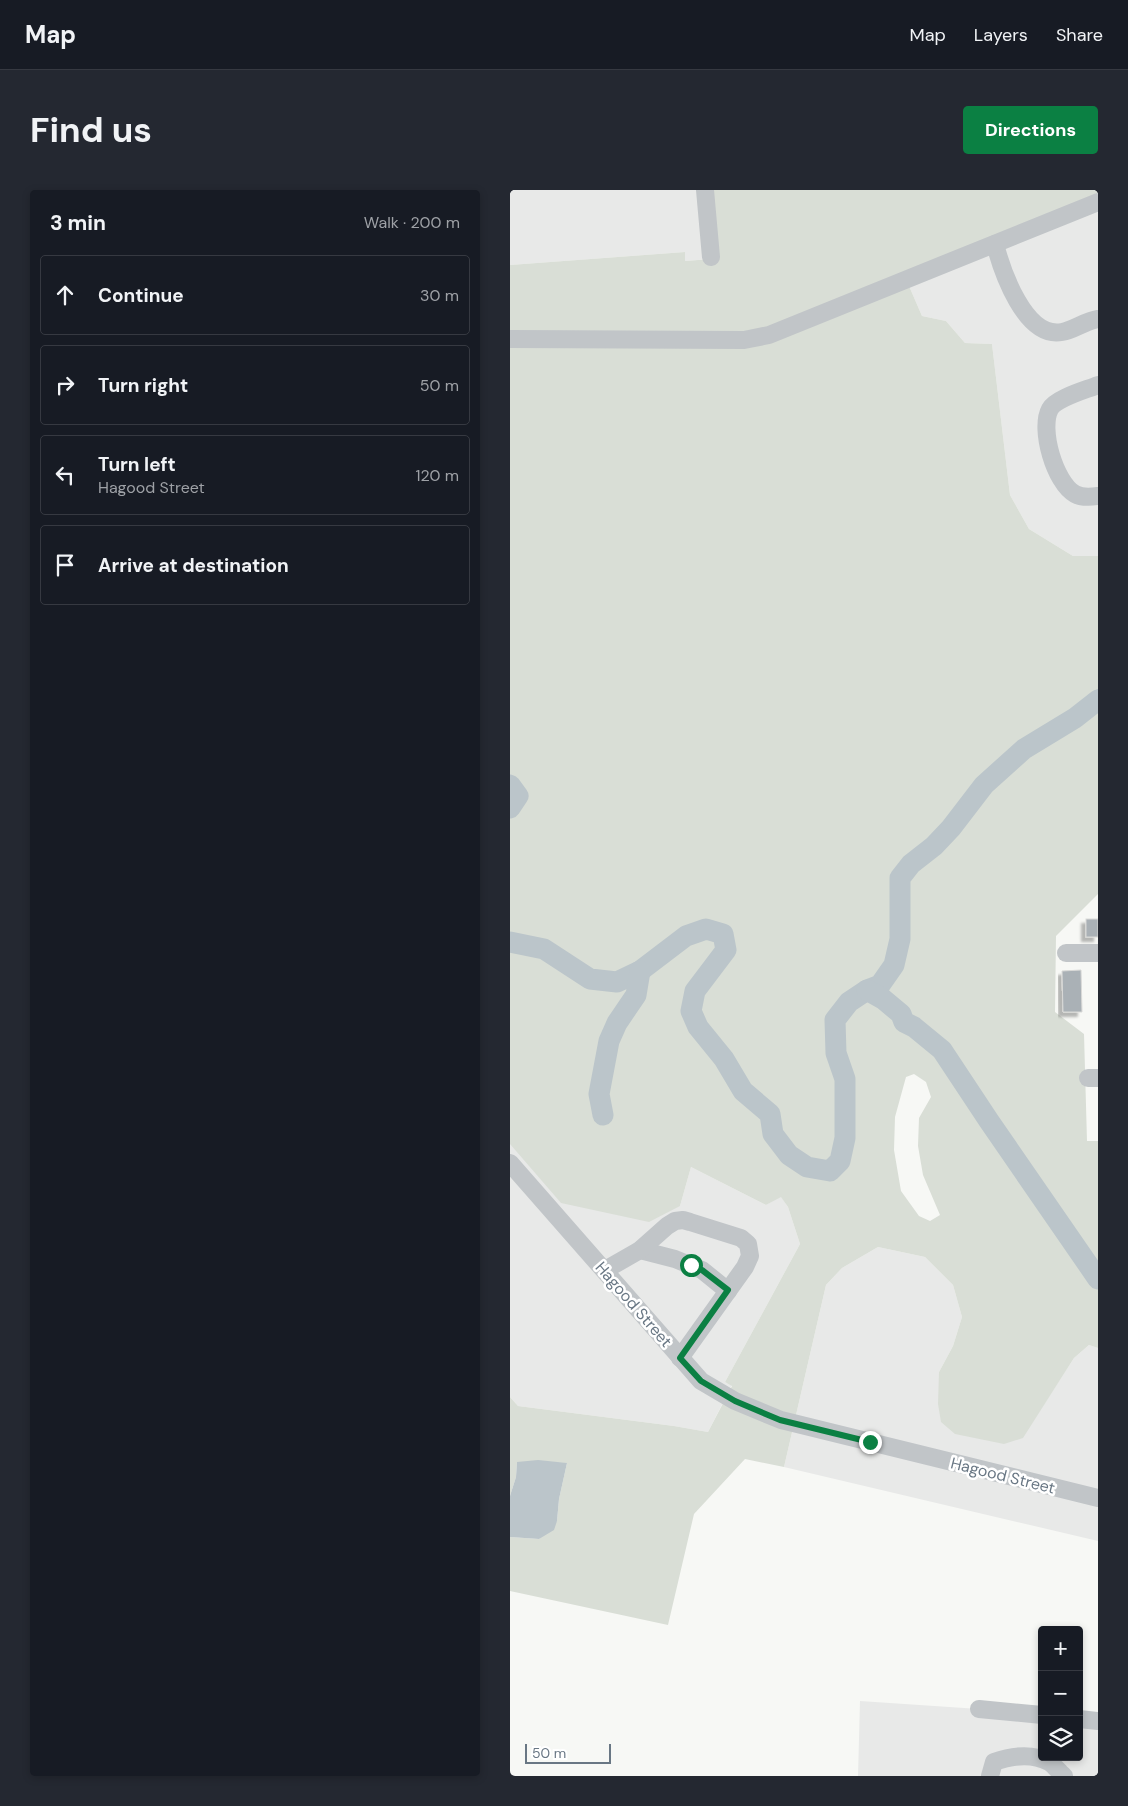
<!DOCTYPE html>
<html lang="en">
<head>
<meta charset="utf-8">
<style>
	:root { --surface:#171b24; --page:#242831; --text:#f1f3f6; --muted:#9ea1a6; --line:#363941; --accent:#0b8043 }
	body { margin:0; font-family:"DM Sans",sans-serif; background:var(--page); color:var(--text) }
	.controls { position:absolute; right:15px; bottom:15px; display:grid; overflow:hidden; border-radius:5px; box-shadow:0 2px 8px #0003 }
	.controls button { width:45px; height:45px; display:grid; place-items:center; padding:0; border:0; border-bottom:1px solid var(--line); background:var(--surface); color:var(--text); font:25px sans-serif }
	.scale { position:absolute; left:15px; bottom:12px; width:86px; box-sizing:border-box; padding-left:5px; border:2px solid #697784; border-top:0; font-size:14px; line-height:18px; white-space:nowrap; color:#697784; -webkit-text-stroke:4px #fff; paint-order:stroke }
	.stop { position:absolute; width:15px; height:15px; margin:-11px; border:4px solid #0b8043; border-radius:50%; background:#fff }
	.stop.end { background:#0b8043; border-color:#fff; box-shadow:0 1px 5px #0008 }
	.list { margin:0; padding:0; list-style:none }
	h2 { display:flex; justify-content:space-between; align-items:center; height:65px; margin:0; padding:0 20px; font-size:21px }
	h2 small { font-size:16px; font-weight:400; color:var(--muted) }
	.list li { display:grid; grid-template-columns:32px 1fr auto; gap:15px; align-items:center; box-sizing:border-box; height:80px; margin:0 10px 10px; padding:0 10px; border:1px solid var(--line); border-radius:5px }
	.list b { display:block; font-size:19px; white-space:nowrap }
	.list p { margin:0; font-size:16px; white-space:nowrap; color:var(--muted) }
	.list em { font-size:16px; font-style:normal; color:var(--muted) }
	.icon { flex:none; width:28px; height:28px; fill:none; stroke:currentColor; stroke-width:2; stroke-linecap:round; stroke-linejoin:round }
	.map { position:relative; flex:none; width:588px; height:1586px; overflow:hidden; border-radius:5px }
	header { display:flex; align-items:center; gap:30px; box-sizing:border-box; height:70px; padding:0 25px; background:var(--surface); border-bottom:1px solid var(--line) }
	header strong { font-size:24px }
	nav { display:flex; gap:28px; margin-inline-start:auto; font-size:18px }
	.intro { display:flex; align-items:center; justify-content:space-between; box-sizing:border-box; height:120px; padding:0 30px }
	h1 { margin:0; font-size:35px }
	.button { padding:12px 22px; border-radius:5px; background:var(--accent); color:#fff; font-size:18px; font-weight:700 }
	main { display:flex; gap:30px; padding:0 30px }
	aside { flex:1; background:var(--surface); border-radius:5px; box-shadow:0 2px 8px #0003 }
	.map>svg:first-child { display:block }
</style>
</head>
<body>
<header>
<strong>Map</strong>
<nav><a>Map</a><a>Layers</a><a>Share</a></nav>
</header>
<div class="intro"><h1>Find us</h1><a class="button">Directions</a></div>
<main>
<aside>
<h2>3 min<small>Walk · 200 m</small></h2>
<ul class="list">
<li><svg class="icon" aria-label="ahead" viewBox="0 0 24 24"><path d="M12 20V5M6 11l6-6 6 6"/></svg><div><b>Continue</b></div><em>30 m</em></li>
<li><svg class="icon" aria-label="right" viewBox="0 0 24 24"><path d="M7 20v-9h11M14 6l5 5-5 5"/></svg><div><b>Turn right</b></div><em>50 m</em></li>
<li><svg class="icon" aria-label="left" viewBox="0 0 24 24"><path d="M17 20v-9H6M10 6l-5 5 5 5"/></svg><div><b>Turn left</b><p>Hagood Street</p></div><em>120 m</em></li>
<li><svg class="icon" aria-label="arrive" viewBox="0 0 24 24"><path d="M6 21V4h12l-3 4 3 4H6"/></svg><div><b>Arrive at destination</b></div></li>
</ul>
</aside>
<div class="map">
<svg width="588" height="1586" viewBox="0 0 588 1586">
	<defs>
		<filter id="shadow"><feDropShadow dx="-4.5" dy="4.5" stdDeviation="1" flood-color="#0004"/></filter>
	</defs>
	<rect width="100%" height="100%" fill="#f7f8f5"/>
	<g fill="#e8e9e8">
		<polygon points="0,0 334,0 250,65 175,71 175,62 0,75"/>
		<polygon points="588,12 588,366 563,366 519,339 500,305 482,154 455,153 436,131 412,126 396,89"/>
		<polygon points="0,951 170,1016 181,977 256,1015 271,1006 278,1017 290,1054 215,1192 222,1195 198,1242 164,1236 8,1216 0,1207"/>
		<polygon points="368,1057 415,1067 443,1095 452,1127 443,1156 429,1182 512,1248 564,1168 579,1155 588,1158 588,1351 274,1277 316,1095 332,1078"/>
		<polygon points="350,1511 469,1519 532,1525 532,1567 569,1567 569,1529 588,1531 588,1586 348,1586"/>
	</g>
	<path fill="#d9ded6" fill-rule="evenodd" d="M 195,0 L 588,0 L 588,12 L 396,89 L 412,126 L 436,131 L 455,153 L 482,154 L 500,305 L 519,339 L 563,366 L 588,366 L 588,704 L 546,746 L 545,822 L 574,844 L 577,951 L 588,951 L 588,1158 L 579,1155 L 564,1168 L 513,1248 L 494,1254 L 445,1244 L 431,1232 L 428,1214 L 429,1182 L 443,1156 L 452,1127 L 443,1095 L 415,1067 L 368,1057 L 332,1078 L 316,1095 L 274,1277 L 235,1269 L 184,1324 L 158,1435 L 0,1401 L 0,1347 L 29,1349 L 47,1331 L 49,1309 L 57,1273 L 7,1272 L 6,1287 L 0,1306 L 0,1207 L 8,1216 L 164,1236 L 198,1242 L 222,1196 L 215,1192 L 290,1054 L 278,1017 L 271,1007 L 256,1015 L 181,977 L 170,1016 L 139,1032 L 51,1013 L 0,954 L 0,75 L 175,62 L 175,71 L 201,69 ZM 404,884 L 416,892 L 421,907 L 409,928 L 408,956 L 413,985 L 430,1025 L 420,1031 L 409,1026 L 391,1001 L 384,960 L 385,927 L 396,887 Z"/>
	<polygon fill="#bbc5ca" points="28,1270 57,1273 49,1309 47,1331 44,1340 29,1349 0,1347 0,1306 6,1287 7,1272"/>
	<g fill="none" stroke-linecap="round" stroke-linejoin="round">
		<polyline stroke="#bbc5ca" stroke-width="4" points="511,569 588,501"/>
		<g stroke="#bbc5ca" stroke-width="21">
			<polyline points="0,595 8,606 0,618"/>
			<polyline points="0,752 34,759 80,789 107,792 130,781 176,746 196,739 213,744 216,760 185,801 181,821 188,837 214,869 233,901 260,924 263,944 279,965 297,977 320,981 330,971 335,948 335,889 326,863 325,830 339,812 357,800 370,795 384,775 390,749 390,688 401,674 424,656 441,638 474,595 514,559 565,528 588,510"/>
			<polyline points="357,800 373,809 391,824 394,832 404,837 432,860 479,931 588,1089"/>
			<polyline points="93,925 89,904 99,851 107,833 126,805 130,781"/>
		</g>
	</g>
	<g fill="#aab1b6" stroke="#d9d9d7" filter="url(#shadow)">
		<rect x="576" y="729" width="12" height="18"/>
		<polygon points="571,780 572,822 553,822 552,781"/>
	</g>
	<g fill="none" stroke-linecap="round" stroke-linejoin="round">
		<g stroke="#c1c5c8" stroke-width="18">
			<polyline points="195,0 201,67"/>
			<path d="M 485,54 C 492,81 515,149 552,142 C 564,140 575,131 588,129"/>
			<polyline points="0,149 234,150 259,145 588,12"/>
			<path d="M 588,195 C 576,200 546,208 540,219 C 529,239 545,293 565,304 C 572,308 581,307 588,306"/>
			<polyline points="556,763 588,763"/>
			<polyline points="578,888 588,888"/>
			<polyline points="0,973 191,1191 225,1211 271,1230 588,1308"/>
			<polyline points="130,1060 165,1069 192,1080 218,1101"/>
			<polyline points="95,1080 130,1060 157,1036 165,1031 173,1030 180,1032 231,1048 238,1054 240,1066 235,1077 170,1168"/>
			<polyline points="469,1519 532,1525"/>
			<polyline points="569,1529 588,1531"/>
			<path d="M 480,1586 L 484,1572 C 501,1566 522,1563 539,1572 C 544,1575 549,1582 554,1586"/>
		</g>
	</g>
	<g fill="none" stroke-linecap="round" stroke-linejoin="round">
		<polyline stroke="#0b8043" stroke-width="6" points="181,1075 192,1080 218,1100 170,1168 191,1191 225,1211 270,1230 360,1252"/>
	</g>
	<g text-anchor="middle" stroke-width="5" stroke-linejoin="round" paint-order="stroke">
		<g font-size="16" fill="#697784" stroke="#fff">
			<text transform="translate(124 1114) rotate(49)" y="6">Hagood Street</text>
			<text transform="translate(493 1285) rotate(14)" y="6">Hagood Street</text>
		</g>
	</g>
</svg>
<div class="controls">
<button>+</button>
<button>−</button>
<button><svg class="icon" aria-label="layers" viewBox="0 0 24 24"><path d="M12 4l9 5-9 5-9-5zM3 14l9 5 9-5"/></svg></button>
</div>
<div class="scale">50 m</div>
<div class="stop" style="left:181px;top:1075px"></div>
<div class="stop end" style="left:360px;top:1252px"></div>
</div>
</main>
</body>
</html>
